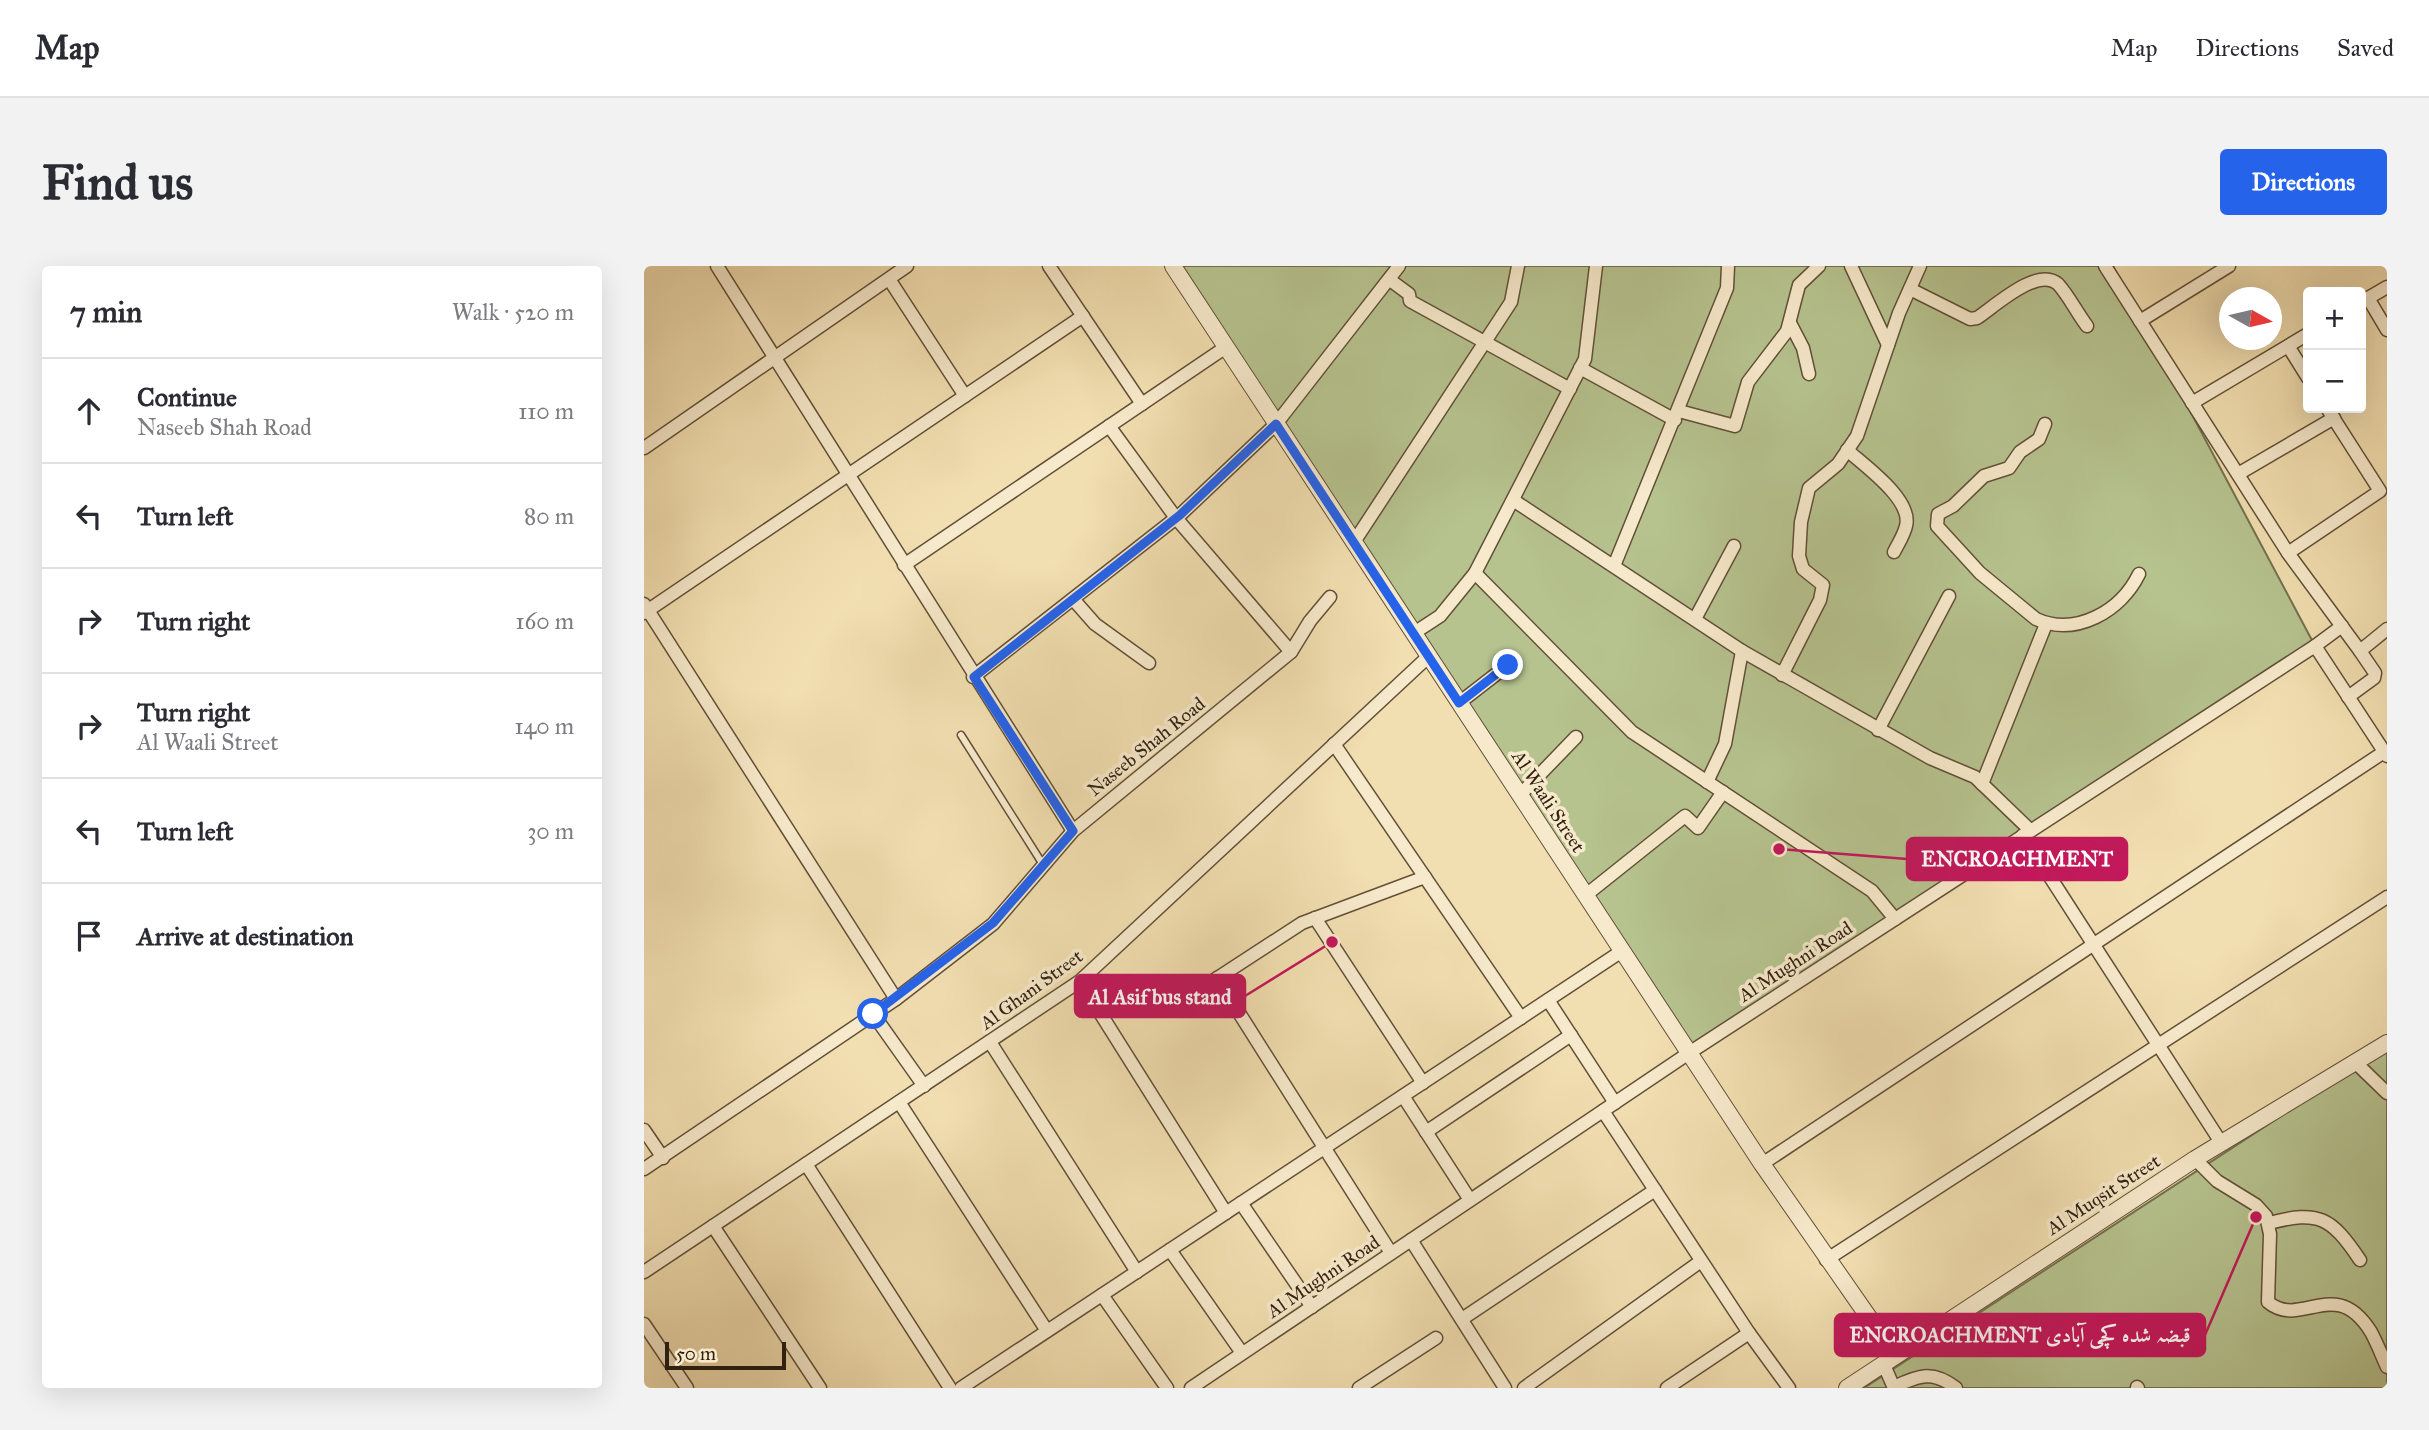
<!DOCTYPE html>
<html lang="en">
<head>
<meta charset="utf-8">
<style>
	:root { --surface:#fff; --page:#f2f2f3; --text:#2b2b33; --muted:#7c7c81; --line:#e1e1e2; --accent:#2563eb }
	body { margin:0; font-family:"IM FELL Great Primer",Amiri,serif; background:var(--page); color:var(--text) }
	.controls { position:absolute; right:21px; top:21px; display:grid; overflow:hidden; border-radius:7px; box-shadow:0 7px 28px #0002 }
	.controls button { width:63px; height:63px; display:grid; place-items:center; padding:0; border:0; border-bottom:2px solid var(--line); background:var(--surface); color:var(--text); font:35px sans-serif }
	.compass { position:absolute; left:1575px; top:21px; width:63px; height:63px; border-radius:50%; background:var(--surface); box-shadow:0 7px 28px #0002; rotate:98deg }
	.scale { position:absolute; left:21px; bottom:18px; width:121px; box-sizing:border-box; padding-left:7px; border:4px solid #322110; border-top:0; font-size:19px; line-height:24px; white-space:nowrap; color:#322110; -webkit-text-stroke:5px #f7eacc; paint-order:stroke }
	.stop { position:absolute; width:21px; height:21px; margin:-16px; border:5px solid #2563eb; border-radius:50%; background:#fff }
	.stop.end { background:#2563eb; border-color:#fff; box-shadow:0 2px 7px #0008 }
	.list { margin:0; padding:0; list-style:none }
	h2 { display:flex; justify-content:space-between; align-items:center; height:91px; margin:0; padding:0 28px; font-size:30px }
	h2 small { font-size:23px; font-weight:400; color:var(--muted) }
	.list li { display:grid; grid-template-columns:46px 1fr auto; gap:21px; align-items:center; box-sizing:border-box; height:105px; padding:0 28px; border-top:2px solid var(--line) }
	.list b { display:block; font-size:26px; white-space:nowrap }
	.list p { margin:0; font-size:23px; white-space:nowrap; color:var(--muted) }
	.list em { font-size:23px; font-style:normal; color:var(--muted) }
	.icon { flex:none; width:38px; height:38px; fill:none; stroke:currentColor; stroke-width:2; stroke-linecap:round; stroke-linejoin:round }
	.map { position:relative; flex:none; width:1743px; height:1122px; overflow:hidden; border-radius:7px }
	header { display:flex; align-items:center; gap:42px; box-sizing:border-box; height:98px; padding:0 35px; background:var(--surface); border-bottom:2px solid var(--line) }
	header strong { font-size:33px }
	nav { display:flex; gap:38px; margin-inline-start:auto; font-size:24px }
	.intro { display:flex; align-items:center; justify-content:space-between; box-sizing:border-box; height:168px; padding:0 42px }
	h1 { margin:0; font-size:49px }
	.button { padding:18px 32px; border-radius:7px; background:var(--accent); color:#fff; font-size:24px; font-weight:700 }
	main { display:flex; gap:42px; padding:0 42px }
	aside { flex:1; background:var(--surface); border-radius:7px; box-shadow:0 7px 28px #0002 }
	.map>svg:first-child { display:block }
</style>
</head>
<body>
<header>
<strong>Map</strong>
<nav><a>Map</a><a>Directions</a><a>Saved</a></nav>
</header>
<div class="intro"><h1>Find us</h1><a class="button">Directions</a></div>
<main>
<aside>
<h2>7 min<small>Walk · 520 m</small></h2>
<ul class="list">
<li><svg class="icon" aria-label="ahead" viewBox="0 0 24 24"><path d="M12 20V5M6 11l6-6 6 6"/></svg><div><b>Continue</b><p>Naseeb Shah Road</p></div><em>110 m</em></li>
<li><svg class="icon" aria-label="left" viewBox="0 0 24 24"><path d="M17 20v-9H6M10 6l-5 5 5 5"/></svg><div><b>Turn left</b></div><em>80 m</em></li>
<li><svg class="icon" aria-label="right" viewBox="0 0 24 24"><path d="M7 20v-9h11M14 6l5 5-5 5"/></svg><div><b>Turn right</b></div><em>160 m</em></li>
<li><svg class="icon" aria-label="right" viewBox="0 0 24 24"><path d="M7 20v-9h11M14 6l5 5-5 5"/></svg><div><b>Turn right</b><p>Al Waali Street</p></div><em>140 m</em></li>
<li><svg class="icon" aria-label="left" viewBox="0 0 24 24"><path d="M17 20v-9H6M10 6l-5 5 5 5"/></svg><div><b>Turn left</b></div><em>30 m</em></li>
<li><svg class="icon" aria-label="arrive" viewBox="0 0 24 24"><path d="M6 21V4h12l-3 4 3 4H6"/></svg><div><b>Arrive at destination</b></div></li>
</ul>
</aside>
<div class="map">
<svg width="1743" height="1122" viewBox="0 0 1743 1122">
	<rect width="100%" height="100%" fill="#f2dfb1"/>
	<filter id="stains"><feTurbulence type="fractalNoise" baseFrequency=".00286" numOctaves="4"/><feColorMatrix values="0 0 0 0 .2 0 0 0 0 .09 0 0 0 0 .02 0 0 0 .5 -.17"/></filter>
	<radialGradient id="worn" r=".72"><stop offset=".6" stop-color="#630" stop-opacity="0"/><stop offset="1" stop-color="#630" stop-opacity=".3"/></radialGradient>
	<g fill="#b6c38f" stroke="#747250" stroke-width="2">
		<polygon points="528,0 1469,0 1671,380 1045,787"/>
		<polygon points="1743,781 1743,1122 1220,1122"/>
	</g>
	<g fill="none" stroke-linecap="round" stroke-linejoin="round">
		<g stroke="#625038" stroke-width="9">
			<polyline id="service" points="317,469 398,597"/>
		</g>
		<g stroke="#625038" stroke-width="15">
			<g id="minor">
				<polyline points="73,0 429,565"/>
				<polyline points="405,0 498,138"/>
				<polyline points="1207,0 1244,79"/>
				<polyline points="1461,0 1644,287 1716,385"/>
				<polyline points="245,13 321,130"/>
				<polyline points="746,14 765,28 766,35 926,123"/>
				<path d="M 1266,23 L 1326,53 L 1333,52 C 1351,40 1394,0 1414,18 C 1425,30 1433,47 1443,60"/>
				<polyline points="1724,32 1743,64"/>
				<polyline points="1719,35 1743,21"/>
				<polyline points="1496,55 1585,0"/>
				<polyline points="1146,57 1159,82 1165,108"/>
				<polyline points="1644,80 1664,112"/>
				<polyline points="936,102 1031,154"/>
				<polyline points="1548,137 1664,68"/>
				<polyline points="1035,145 1091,160 1104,116 1143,65 1155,19 1175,0"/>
				<path d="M 1401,158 L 1395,173 L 1376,186 L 1365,202 L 1340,210 L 1309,240 L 1294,248 L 1293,260 L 1336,307 L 1392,353 C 1432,371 1477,345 1495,308"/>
				<polyline points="465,160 532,252 647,386"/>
				<polyline points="0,182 263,0"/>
				<path d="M 1203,184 C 1221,200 1269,234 1262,260 C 1260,269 1254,278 1250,286"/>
				<polyline points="1594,208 1690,152"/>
				<polyline points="869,234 1098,385 1286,492 1331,511 1386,564"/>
				<polyline points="710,276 867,36 874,0"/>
				<polyline points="1644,287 1736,225 1683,142"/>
				<polyline points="260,299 582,81"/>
				<polyline points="970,300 1083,22 1084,0"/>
				<polyline points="831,307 988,466 1228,625 1251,653"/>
				<polyline points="429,333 451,358 505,397"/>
				<polyline points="0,338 252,733"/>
				<polyline points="0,347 439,50"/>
				<polyline points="1051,353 1090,280"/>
				<polyline points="770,367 796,350 831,307 941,93 952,0"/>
				<polyline points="1671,380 1698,360"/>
				<polyline points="1138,409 1176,334 1179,319 1159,303 1155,290 1157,256 1165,222 1194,198 1213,170 1255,47 1276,0"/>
				<polyline points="329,411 536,249 632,158 755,0"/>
				<polyline points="1704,431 1730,412 1731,407 1716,385 1743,363"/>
				<polyline points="815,437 864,399"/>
				<polyline points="1234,464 1305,330"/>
				<polyline points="690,478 877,752"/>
				<polyline points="1063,516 1081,478 1098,385"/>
				<polyline points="1338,518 1402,358"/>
				<polyline points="876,529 932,471"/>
				<polyline points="1379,569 1578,878"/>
				<polyline points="942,629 1041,550 1054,562 1079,526"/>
				<polyline points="671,652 779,817"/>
				<polyline points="573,712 747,987"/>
				<polyline points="436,715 582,947"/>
				<polyline points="904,734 971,837"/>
				<polyline points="529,741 658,657 781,611"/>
				<polyline points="229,748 280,820"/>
				<polyline points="346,776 493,1006"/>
				<polyline points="1711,796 1743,827"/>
				<polyline points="759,830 826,934"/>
				<polyline points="255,836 403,1065"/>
				<polyline points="959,845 1105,1067 1023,1122"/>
				<polyline points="0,864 19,892"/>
				<polyline points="782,866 927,769"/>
				<path d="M 1551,893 L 1573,915 L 1612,939 L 1622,950 L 1626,968 L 1624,1036 C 1657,1064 1691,1008 1727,1066 C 1733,1077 1738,1090 1743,1101"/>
				<polyline points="162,898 306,1122"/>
				<polyline points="1118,898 1740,486"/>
				<polyline points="0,903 252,733 349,658 429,565 647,386 666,355 686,331"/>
				<polyline points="597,937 668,1041"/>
				<path d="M 1625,957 C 1675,944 1687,951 1716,994"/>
				<polyline points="69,960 176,1122"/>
				<polyline points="767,974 861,1122"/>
				<polyline points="526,984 598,1087"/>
				<polyline points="1182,994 1743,631"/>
				<polyline points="0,1006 436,715 785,390"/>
				<polyline points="458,1029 523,1122"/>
				<polyline points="818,1053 1011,924"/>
				<polyline points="0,1058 43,1122"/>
				<polyline points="1105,1067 1145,1122"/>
				<polyline points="1240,1099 1250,1122"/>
				<path d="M 1250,1121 C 1275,1109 1289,1104 1312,1122"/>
				<polyline points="1493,1121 1494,1122"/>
				<polyline points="317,1122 978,685"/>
				<polyline points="547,1122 1045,787 1671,380 1743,490"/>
				<polyline points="715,1122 792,1072"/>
				<polyline points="880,1122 1057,995"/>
			</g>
		</g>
		<g stroke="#625038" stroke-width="18">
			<g id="tertiary">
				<polyline points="529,0 1118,898 1251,1089"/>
				<polyline points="1203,1122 1551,893 1743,777"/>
			</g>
		</g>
		<use href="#service" stroke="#f7eacc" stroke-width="6"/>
		<use href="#minor" stroke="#f7eacc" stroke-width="12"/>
		<use href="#tertiary" stroke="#f7eacc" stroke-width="16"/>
	</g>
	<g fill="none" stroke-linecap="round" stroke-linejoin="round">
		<polyline stroke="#2563eb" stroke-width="9" points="229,748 349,657 429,565 330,411 536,249 632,158 815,437 864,399"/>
	</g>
	<g text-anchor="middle" stroke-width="7" stroke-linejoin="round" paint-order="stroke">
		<g font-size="19" fill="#322110" stroke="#f7eacc">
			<text transform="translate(502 480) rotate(-39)" y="7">Naseeb Shah Road</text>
			<text transform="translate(905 535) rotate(57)" y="7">Al Waali Street</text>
			<text transform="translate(1151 695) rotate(-33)" y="7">Al Mughni Road</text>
			<text transform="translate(387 723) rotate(-36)" y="7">Al Ghani Street</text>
			<text transform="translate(1459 928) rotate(-33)" y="7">Al Muqsit Street</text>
			<text transform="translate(679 1010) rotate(-34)" y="7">Al Mughni Road</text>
		</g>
	</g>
	<path fill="none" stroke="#c2185b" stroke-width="2.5" d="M1135 583L1263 593M688 676L601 730M1612 951L1561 1069"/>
	<g fill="#c2185b" stroke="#f7eacc" stroke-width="2.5">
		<circle cx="1135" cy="583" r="7"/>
		<circle cx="688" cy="676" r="7"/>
		<circle cx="1612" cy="951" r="7"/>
	</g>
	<g fill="#c2185b" stroke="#c2185b" stroke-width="2.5">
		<rect x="1263" y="572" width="220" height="42" rx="7"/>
		<rect x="431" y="709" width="170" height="42" rx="7"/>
		<rect x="1191" y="1048" width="370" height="42" rx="7"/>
	</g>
	<g font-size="21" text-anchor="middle" font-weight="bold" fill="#fff">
		<text x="1373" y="600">ENCROACHMENT</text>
		<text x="516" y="738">Al Asif bus stand</text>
		<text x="1376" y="1076">ENCROACHMENT قبضہ شدہ کچی آبادی</text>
	</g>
	<rect width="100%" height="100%" filter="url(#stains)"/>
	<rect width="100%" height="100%" fill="url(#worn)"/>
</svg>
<div class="controls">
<button>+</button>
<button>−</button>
</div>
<svg class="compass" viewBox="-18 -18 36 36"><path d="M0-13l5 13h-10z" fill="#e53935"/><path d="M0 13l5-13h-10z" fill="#7c7c81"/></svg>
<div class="scale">50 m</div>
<div class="stop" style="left:229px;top:748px"></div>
<div class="stop end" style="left:864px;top:399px"></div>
</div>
</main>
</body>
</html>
